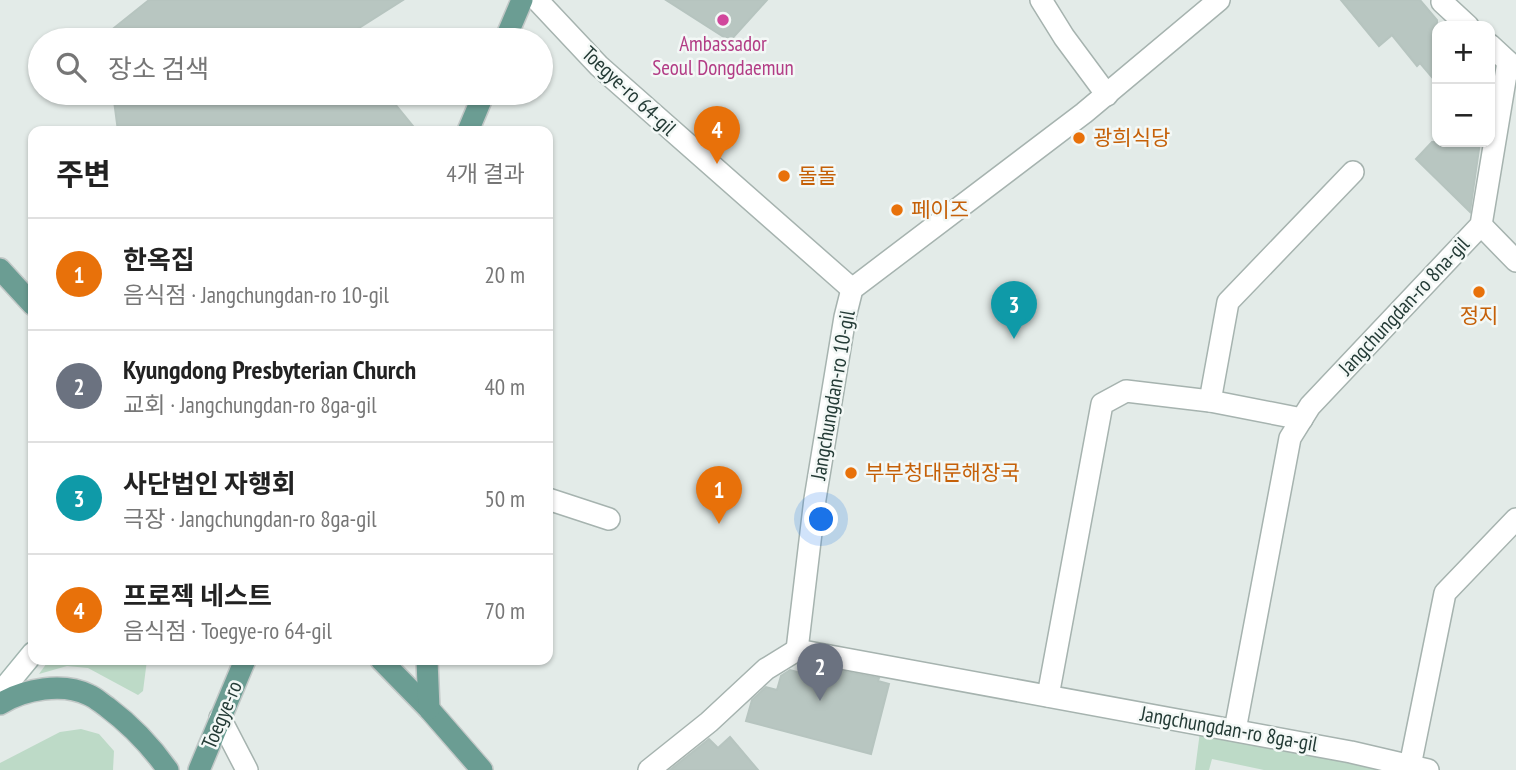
<!DOCTYPE html>
<html lang="ko">
<head>
<meta charset="utf-8">
<style>
	:root { --surface:#fff; --page:#f2f2f2; --text:#222; --muted:#767676; --line:#e0e0e0; --accent:#d93025 }
	body { margin:0; font-family:"PT Sans Narrow","Noto Sans KR",sans-serif; background:var(--page); color:var(--text) }
	.controls { position:absolute; right:21px; top:21px; display:grid; overflow:hidden; border-radius:14px; box-shadow:0 2px 5px #0004 }
	.controls button { width:63px; height:63px; display:grid; place-items:center; padding:0; border:0; border-bottom:2px solid var(--line); background:var(--surface); color:var(--text); font:35px sans-serif }
	.you { position:absolute; left:822px; top:520px; width:24px; height:24px; margin:-18px; border:5px solid #fff; border-radius:50%; background:#1a73e8; box-shadow:0 0 0 10px #1a73e833 }
	.badge { display:grid; place-items:center; width:46px; height:46px; border-radius:50%; background:var(--accent); color:#fff; font-size:23px; font-weight:700 }
	.pin { position:absolute; translate:-50% -58px; filter:drop-shadow(0 2px 4px #0008) }
	.pin::after { content:''; position:absolute; top:37px; width:24px; height:21px; background:inherit; clip-path:polygon(0 0,100% 0,50% 100%) }
	.list { margin:0; padding:0; list-style:none }
	h2 { display:flex; justify-content:space-between; align-items:center; height:91px; margin:0; padding:0 28px; font-size:30px }
	h2 small { font-size:23px; font-weight:400; color:var(--muted) }
	.list li { display:grid; grid-template-columns:46px 1fr auto; gap:21px; align-items:center; box-sizing:border-box; height:112px; padding:0 28px; border-top:2px solid var(--line) }
	.list b { display:block; font-size:26px; white-space:nowrap }
	.list p { margin:0; font-size:23px; white-space:nowrap; color:var(--muted) }
	.list em { font-size:23px; font-style:normal; color:var(--muted) }
	.icon { flex:none; width:38px; height:38px; fill:none; stroke:currentColor; stroke-width:2; stroke-linecap:round; stroke-linejoin:round }
	.map { position:relative; flex:none; width:1516px; height:770px; overflow:hidden }
	.search { position:absolute; background:var(--surface); box-shadow:0 2px 5px #0004; left:28px; top:28px; width:525px; height:77px; display:flex; align-items:center; gap:18px; box-sizing:border-box; padding:0 24px; border-radius:38px; color:var(--muted); font-size:26px }
	.panel { position:absolute; background:var(--surface); box-shadow:0 2px 5px #0004; left:28px; top:126px; width:525px; height:539px; border-radius:14px }
	.map>svg:first-child { display:block }
</style>
</head>
<body>
<div class="map">
<svg width="1516" height="770" viewBox="0 0 1516 770">
	<rect width="100%" height="100%" fill="#e3ebe8"/>
	<g fill="#bddac7">
		<polygon points="49,660 147,660 143,691 138,695 88,668 67,666 39,674"/>
		<polygon points="1201,724 1409,770 1264,770 1212,759 1209,770 1195,770"/>
		<polygon points="81,729 99,734 114,751 113,770 0,770 0,763 60,732"/>
	</g>
	<g fill="#b8c6c1" stroke="#b6c4bf" stroke-width="2">
		<polygon points="149,0 403,0 340,40 99,40"/>
		<polygon points="666,0 767,0 730,41"/>
		<polygon points="1341,0 1420,0 1437,20 1437,83 1420,63 1417,66 1392,35 1379,46"/>
		<polygon points="113,93 386,93 417,131 118,131"/>
		<polygon points="1432,142 1480,142 1470,212 1416,159"/>
		<polygon points="819,667 879,678 878,681 889,684 871,754 746,721 752,700 766,687 777,690 781,676 790,670 816,677"/>
		<polygon points="730,737 758,770 670,770 709,739 718,748"/>
	</g>
	<g fill="none" stroke-linecap="round" stroke-linejoin="round">
		<g stroke="#a6b3af" stroke-width="24">
			<g id="minor">
				<polyline points="537,0 599,66 852,289"/>
				<polyline points="1041,0 1064,37 1107,95"/>
				<polyline points="1443,0 1442,2 1468,26"/>
				<polyline points="1490,45 1516,69"/>
				<polyline points="1481,225 1516,261"/>
				<polyline points="1210,401 1228,302 1353,172"/>
				<polyline points="548,499 609,519"/>
				<polyline points="797,650 815,499 845,317 852,289 1084,113 1219,0"/>
				<polyline points="797,650 1351,752 1428,770"/>
				<polyline points="1048,696 1102,404 1126,391 1210,401 1302,419"/>
				<polyline points="220,718 247,770"/>
				<polyline points="1235,730 1290,438 1310,406 1481,225 1508,62"/>
				<polyline points="1410,766 1445,593 1516,519"/>
				<polyline points="649,770 709,722 766,669 797,650"/>
			</g>
		</g>
		<g stroke="#a2b6b0" stroke-width="24">
			<polyline id="secondary" points="0,693 33,653"/>
		</g>
		<g stroke="#c2c8c7" stroke-width="24">
			<g id="primary">
				<polyline points="505,40 522,0"/>
				<polyline points="468,131 484,93"/>
				<polyline points="0,269 33,305"/>
				<polyline points="381,660 429,709 482,770"/>
				<polyline points="427,660 429,709"/>
				<path d="M 0,704 C 24,689 63,682 89,695 C 96,698 101,703 107,707 C 131,725 151,746 168,770"/>
				<polyline points="199,770 245,660"/>
			</g>
		</g>
		<use href="#minor" stroke="#fff" stroke-width="21"/>
		<use href="#secondary" stroke="#fff" stroke-width="21"/>
		<use href="#primary" stroke="#6b9d93" stroke-width="21"/>
	</g>
	<circle fill="#d1479c" stroke="#f3f8f6" stroke-width="2.5" cx="723" cy="20" r="7"/>
	<g fill="#e8710a" stroke="#f3f8f6" stroke-width="2.5">
		<circle cx="1079" cy="138" r="7"/>
		<circle cx="784" cy="176" r="7"/>
		<circle cx="897" cy="210" r="7"/>
		<circle cx="1479" cy="292" r="7"/>
		<circle cx="851" cy="473" r="7"/>
	</g>
	<g text-anchor="middle" stroke-width="5" stroke-linejoin="round" paint-order="stroke">
		<g font-size="21" fill="#b23c85" stroke="#f3f8f6">
			<text x="723" y="51">Ambassador<tspan x="723" dy="24">Seoul Dongdaemun</tspan></text>
		</g>
		<g font-size="21" fill="#243b36" stroke="#f3f8f6">
			<text transform="translate(629 91) rotate(43)" y="7">Toegye-ro 64-gil</text>
			<text transform="translate(1404 306) rotate(-47)" y="7">Jangchungdan-ro 8na-gil</text>
			<text transform="translate(833 395) rotate(-80)" y="7">Jangchungdan-ro 10-gil</text>
			<text transform="translate(222 715) rotate(-67)" y="7">Toegye-ro</text>
			<text transform="translate(1229 729) rotate(10)" y="7">Jangchungdan-ro 8ga-gil</text>
		</g>
		<g font-size="21" fill="#c56008" stroke="#f3f8f6" text-anchor="start">
			<text x="1093" y="145">광희식당</text>
			<text x="798" y="183">돌돌</text>
			<text x="911" y="217">페이즈</text>
			<text x="1479" y="323" text-anchor="middle">정지</text>
			<text x="865" y="480">부부청대문해장국</text>
		</g>
	</g>
</svg>
<div class="controls">
<button>+</button>
<button>−</button>
</div>
<div class="you"></div>
<div class="pin badge" style="left:719px;top:524px;background:#e8710a">1</div>
<div class="pin badge" style="left:820px;top:701px;background:#6b7280">2</div>
<div class="pin badge" style="left:1014px;top:339px;background:#0f9aa8">3</div>
<div class="pin badge" style="left:717px;top:164px;background:#e8710a">4</div>
<div class="search"><svg class="icon" aria-label="search" viewBox="0 0 24 24"><circle cx="10" cy="10" r="6"/><path d="M15 15l6 6"/></svg>장소 검색</div>
<section class="panel">
<h2>주변<small>4개 결과</small></h2>
<ul class="list">
<li><span class="badge" style="background:#e8710a">1</span><div><b>한옥집</b><p>음식점 · Jangchungdan-ro 10-gil</p></div><em>20 m</em></li>
<li><span class="badge" style="background:#6b7280">2</span><div><b>Kyungdong Presbyterian Church</b><p>교회 · Jangchungdan-ro 8ga-gil</p></div><em>40 m</em></li>
<li><span class="badge" style="background:#0f9aa8">3</span><div><b>사단법인 자행회</b><p>극장 · Jangchungdan-ro 8ga-gil</p></div><em>50 m</em></li>
<li><span class="badge" style="background:#e8710a">4</span><div><b>프로젝 네스트</b><p>음식점 · Toegye-ro 64-gil</p></div><em>70 m</em></li>
</ul>
</section>
</div>
</body>
</html>
